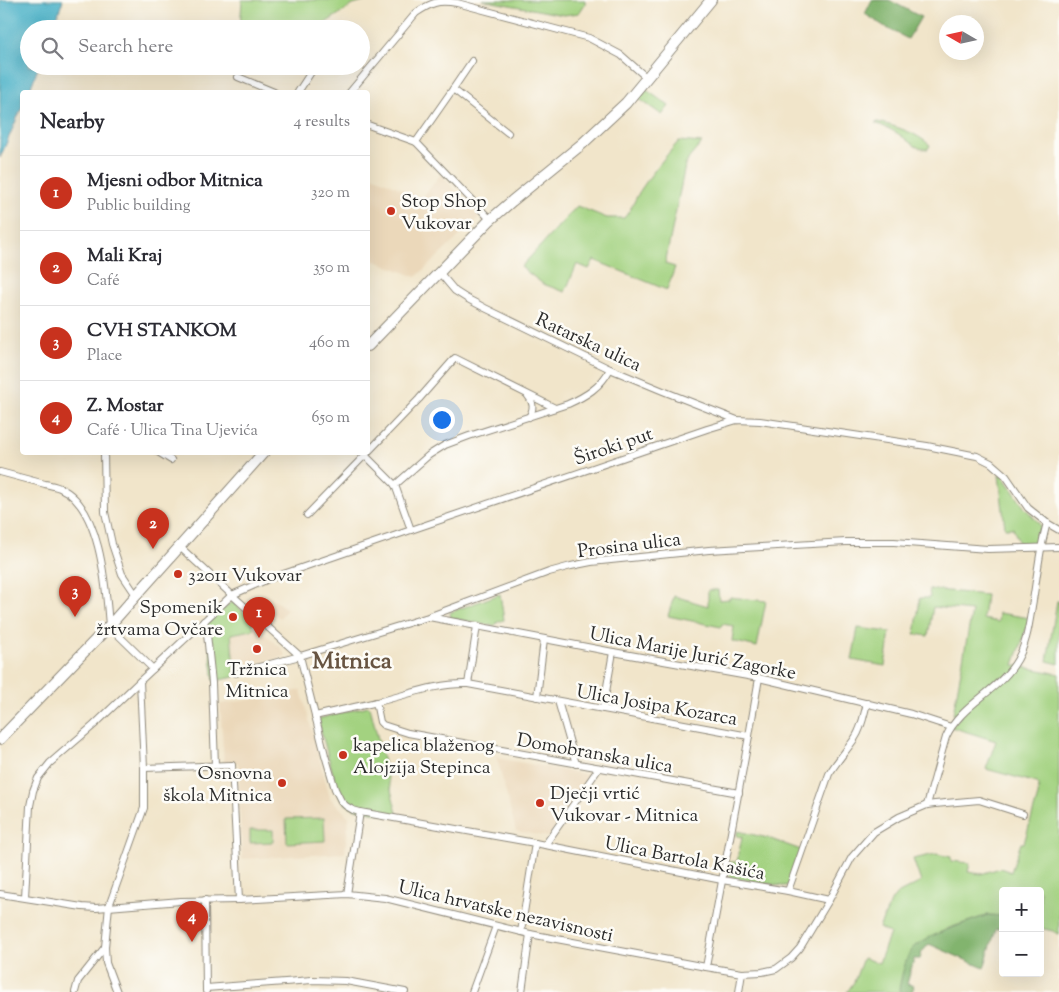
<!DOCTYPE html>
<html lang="en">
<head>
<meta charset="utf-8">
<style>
	:root { --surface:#fff; --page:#f2f2f3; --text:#2b2b33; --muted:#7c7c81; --line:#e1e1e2; --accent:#c8321e }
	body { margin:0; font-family:"Sorts Mill Goudy",serif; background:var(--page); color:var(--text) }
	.controls { position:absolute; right:15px; bottom:15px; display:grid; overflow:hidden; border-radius:5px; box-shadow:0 5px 20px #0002 }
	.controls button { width:45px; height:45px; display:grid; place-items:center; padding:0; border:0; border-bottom:1px solid var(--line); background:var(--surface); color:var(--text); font:25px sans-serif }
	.compass { position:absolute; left:939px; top:15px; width:45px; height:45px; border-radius:50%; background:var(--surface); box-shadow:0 5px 20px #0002; rotate:279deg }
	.you { position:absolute; left:441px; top:419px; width:18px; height:18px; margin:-12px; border:4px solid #fff; border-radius:50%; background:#1a73e8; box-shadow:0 0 0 8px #1a73e833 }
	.badge { display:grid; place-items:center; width:32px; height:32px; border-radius:50%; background:var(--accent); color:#fff; font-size:16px; font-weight:700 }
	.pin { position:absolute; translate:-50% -41px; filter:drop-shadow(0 1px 2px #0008) }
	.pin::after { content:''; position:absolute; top:26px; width:18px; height:15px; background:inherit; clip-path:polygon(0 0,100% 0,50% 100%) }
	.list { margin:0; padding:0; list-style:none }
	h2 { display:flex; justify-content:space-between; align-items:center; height:65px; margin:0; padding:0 20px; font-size:21px }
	h2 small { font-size:16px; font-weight:400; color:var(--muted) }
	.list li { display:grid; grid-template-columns:32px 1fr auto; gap:15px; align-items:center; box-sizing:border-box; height:75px; padding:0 20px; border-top:1px solid var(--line) }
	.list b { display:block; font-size:19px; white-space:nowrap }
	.list p { margin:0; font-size:16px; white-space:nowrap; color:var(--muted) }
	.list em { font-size:16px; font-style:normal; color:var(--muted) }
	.icon { flex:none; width:28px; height:28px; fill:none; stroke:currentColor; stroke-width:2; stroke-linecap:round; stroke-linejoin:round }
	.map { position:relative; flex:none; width:1059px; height:992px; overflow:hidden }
	.search { position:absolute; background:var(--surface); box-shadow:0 5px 20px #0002; left:20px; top:20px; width:350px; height:55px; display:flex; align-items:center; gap:12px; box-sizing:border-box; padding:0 18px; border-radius:28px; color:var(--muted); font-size:19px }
	.panel { position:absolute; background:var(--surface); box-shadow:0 5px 20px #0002; left:20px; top:90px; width:350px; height:365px; border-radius:5px }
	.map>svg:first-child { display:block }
</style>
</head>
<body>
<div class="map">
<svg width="1059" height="992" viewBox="0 0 1059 992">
	<rect width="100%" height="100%" fill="#fdfcf7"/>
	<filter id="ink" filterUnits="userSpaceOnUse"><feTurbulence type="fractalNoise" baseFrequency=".02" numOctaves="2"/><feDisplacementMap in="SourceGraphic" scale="10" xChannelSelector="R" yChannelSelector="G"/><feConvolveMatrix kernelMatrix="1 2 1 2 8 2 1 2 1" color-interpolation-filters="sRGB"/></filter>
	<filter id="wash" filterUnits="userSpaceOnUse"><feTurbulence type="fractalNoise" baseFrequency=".0096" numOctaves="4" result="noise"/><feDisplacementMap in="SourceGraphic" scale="20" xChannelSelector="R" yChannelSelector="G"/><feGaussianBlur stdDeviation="1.12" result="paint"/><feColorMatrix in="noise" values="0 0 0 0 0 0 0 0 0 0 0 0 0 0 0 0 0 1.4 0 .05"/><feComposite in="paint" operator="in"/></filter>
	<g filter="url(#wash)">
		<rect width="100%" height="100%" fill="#f1e5ca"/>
		<g fill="#ebd8ba">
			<polygon points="441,174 479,218 416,277 368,258 368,174 422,198"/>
			<polygon points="264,593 287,609 280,618 258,602"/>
			<polygon points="255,626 280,647 286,656 234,670 231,634 252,630"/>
			<polygon points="301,690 330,798 349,817 345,853 242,859 238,763 224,763 220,704 255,699"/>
			<polygon points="496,755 502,759 590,775 548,837 516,831"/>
		</g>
		<g fill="#a3d280" stroke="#677e56">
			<polygon points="242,0 370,0 353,5 316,29 240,29"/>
			<polygon points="482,0 585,0 585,4 579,13 564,15"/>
			<polygon points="645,89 669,106 662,115 638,98"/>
			<path d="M 878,122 C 897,127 915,132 930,145 L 928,149 C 917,151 907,139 897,133 C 890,129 883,126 875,123 Z"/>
			<path d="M 679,141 L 702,143 L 689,158 L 685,166 L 665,264 L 675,267 L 667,290 L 594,260 L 589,269 L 577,264 L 565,292 L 543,284 L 521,267 L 577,206 L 607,218 L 624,218 C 632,209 635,198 642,188 C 653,171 666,156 679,141 Z"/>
			<polygon points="999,475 1002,475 1024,507 1038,522 1041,528 1041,540 1035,546 1020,546 1013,528 1005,528"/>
			<polygon points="929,589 986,595 983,619 998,622 999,613 1030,618 1014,665 1059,674 1059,935 1053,931 1040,928 1040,891 1003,891 1003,916 988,915 949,928 916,945 911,950 899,990 901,992 847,992 854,982 863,958 879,963 890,933 879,928 892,900 897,894 921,882 913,859 936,854 951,857 951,861 970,863 968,872 981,874 1000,868 1011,872 1021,843 1024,843 1038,796 1039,785 1037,783 986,769 996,741 951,727 961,716 953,714 972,611 933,607 928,636 915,634 920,598 930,598"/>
			<polygon points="708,590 718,590 719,600 730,599 730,597 766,601 757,647 732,641 734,626 722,624 721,627 668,616 674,596 708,606"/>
			<polygon points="500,594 504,620 498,622 494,626 451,618 450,613 451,612"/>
			<polygon points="1057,601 1059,601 1059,664 1047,661"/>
			<polygon points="231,602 234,603 254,622 252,625 254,628 252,630 231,634 235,677 214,681 207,624"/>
			<polygon points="858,628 890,632 885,666 852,660"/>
			<polygon points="368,706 370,707 384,763 398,817 356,809 346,804 339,795 319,724 319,719 321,718"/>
			<polygon points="324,818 325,841 287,843 286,819"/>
			<polygon points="250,830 273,830 273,842 250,843"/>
			<path d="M 737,831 L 768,838 L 801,850 L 789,884 L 786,886 L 781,886 L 733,878 C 726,874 727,870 728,863 L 731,862 L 737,862 L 742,837 L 737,836 Z"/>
		</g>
		<g fill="#82b46e" stroke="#56704c">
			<polygon points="872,0 889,0 921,17 908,39 887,28 865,14"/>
			<path d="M 988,915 L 1003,916 L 1003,929 L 996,929 L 984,968 L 929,944 L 922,952 L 920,959 L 914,959 L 907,984 L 914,986 L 912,992 L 901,992 L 899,990 C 900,981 906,957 911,950 C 920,937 972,921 988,915 Z"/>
		</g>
		<polygon fill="#48b1c7" stroke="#3a6e79" points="0,0 63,0 53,29 29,29 29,66 39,66 29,92 22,92 22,107 0,158"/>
	</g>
	<g filter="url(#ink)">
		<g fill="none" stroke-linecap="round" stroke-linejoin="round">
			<g stroke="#8e887a" stroke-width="8">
				<g id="minor">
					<polyline points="238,77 274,92"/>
					<polyline points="453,89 472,61"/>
					<polyline points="298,92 315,66"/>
					<path d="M 350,92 L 416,13 C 432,2 438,0 457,3 L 589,38 L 621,55 L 647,78"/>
					<polyline points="368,125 416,142 487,216 489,221"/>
					<polyline points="416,142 453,89 508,133"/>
					<polyline points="439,272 455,291 466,298 485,308 610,369 663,391 737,420"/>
					<path d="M 528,396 C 534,403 534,409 529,417"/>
					<polyline points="104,452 105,512 112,544 122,574 136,595"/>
					<polyline points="158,452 171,460"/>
					<polyline points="368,452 419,399 455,358 555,408"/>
					<polyline points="365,455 395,485 411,530"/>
					<path d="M 0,472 C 15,476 30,480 45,484 C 50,485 55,486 60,488 C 101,506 106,588 109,626 L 153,669"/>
					<path d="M 395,485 L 429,455 L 445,445 L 469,436 L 568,404 C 586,396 601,387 610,369"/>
					<polyline points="307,515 367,453"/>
					<polyline points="180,547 232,595 266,580 411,530 707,429 737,420 760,421 927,446 977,456 991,463 1006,476 1028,508 1047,523 1059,530"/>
					<polyline points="429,617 613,652 759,678 911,714 951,727"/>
					<polyline points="204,621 207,634 212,683 215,765"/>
					<polyline points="236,673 300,656 428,617 549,572 571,566 591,562 709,550 846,542 894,542 988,549 1059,547"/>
					<polyline points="468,684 477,626"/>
					<polyline points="537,697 544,639"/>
					<polyline points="558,701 576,764"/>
					<polyline points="376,702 380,722 383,725 408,733 739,793"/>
					<polyline points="603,709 613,652"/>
					<path d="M 315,716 C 336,711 356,707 377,702 C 407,695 437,683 468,684 L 749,736"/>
					<polyline points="144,768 232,765 239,900"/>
					<path d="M 927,805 L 946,737 C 959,707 996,692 1014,665 C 1026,648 1029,626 1032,606 C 1037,579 1039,550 1047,523"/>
					<polyline points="545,845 599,768"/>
					<path d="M 788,891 L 829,774 C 837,761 847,750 855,738 C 862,728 864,714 867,703"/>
					<polyline points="0,894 82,907 96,908 181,901 239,900 347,894 385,898 530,934 706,967 742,973 762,972 776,969 791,958 800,948 829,900 852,857 874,832 899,817 927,805 935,804 979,800 1023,814"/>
					<polyline points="347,894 360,812"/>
					<polyline points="25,897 30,806 33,791 38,778 50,763 94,725 140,681"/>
					<polyline points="205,900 206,991"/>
					<polyline points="521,932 535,843"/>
					<polyline points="706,967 749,736 759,678"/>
					<polyline points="206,988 312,980 346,981 405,992"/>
					<polyline points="75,992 78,981 105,947"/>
					<polyline points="117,992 106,963 105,947 109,906 144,808 144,768 140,681 232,595 300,656 325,755 335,789 341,801 346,806 353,810 360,812 535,843 722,880 788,891 829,900"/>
					<polyline points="472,992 496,926"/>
					<polyline points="522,992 530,934"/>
					<polyline points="739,992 742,973"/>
				</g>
			</g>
			<g stroke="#8e887a" stroke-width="12">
				<g id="primary">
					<polyline points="368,346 489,221 512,201 582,144 626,103 711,0"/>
					<polyline points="0,739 109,626 264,452"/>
				</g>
			</g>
			<use href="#minor" stroke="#fff" stroke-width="6"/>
			<use href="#primary" stroke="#fff" stroke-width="10"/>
		</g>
	</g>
	<g fill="#c8321e" stroke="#fdfcf7" stroke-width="2">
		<circle cx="391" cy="211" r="5"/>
		<circle cx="178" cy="574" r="5"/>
		<circle cx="233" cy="617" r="5"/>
		<circle cx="257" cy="649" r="5"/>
		<circle cx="343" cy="755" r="5"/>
		<circle cx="282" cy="783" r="5"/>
		<circle cx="540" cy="803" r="5"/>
	</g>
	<g text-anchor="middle" stroke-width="5" stroke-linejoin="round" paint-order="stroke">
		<g font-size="19" fill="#2b2b2b" stroke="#fdfcf7" text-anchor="start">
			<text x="401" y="207">Stop Shop<tspan x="401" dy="22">Vukovar</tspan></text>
			<text x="188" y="581">32011 Vukovar</text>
			<text x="223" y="613" text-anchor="end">Spomenik<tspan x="223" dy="22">žrtvama Ovčare</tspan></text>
			<text x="257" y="675" text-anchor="middle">Tržnica<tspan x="257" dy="22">Mitnica</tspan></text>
			<text x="353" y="751">kapelica blaženog<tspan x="353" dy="22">Alojzija Stepinca</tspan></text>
			<text x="272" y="779" text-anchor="end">Osnovna<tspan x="272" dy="22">škola Mitnica</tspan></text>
			<text x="550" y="799">Dječji vrtić<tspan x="550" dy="22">Vukovar - Mitnica</tspan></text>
		</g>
		<g font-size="19" fill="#2b2b2b" stroke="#fdfcf7">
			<text transform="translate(589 341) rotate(25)" y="7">Ratarska ulica</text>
			<text transform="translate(613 445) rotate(-19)" y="7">Široki put</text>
			<text transform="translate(629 544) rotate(-7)" y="7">Prosina ulica</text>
			<text transform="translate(693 652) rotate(11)" y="7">Ulica Marije Jurić Zagorke</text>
			<text transform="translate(657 704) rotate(10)" y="7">Ulica Josipa Kozarca</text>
			<text transform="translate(595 752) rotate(10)" y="7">Domobranska ulica</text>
			<text transform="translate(685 857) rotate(11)" y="7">Ulica Bartola Kašića</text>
			<text transform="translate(506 910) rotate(13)" y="7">Ulica hrvatske nezavisnosti</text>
		</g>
		<g font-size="24" font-weight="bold" fill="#675441" stroke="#fdfcf7">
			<text x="352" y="668">Mitnica</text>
		</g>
	</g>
</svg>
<div class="controls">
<button>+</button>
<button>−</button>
</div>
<svg class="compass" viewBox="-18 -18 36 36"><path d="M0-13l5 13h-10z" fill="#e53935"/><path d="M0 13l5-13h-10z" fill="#7c7c81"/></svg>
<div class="you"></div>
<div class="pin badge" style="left:259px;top:638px">1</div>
<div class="pin badge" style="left:153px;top:549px">2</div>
<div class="pin badge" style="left:75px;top:617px">3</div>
<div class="pin badge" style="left:192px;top:942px">4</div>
<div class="search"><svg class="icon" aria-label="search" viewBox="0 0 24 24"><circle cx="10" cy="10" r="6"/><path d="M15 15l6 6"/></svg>Search here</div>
<section class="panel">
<h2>Nearby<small>4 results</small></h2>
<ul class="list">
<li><span class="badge">1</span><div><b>Mjesni odbor Mitnica</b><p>Public building</p></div><em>320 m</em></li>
<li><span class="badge">2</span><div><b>Mali Kraj</b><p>Café</p></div><em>350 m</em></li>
<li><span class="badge">3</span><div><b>CVH STANKOM</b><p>Place</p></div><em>460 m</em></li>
<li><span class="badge">4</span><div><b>Z. Mostar</b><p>Café · Ulica Tina Ujevića</p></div><em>650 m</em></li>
</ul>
</section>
</div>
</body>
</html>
